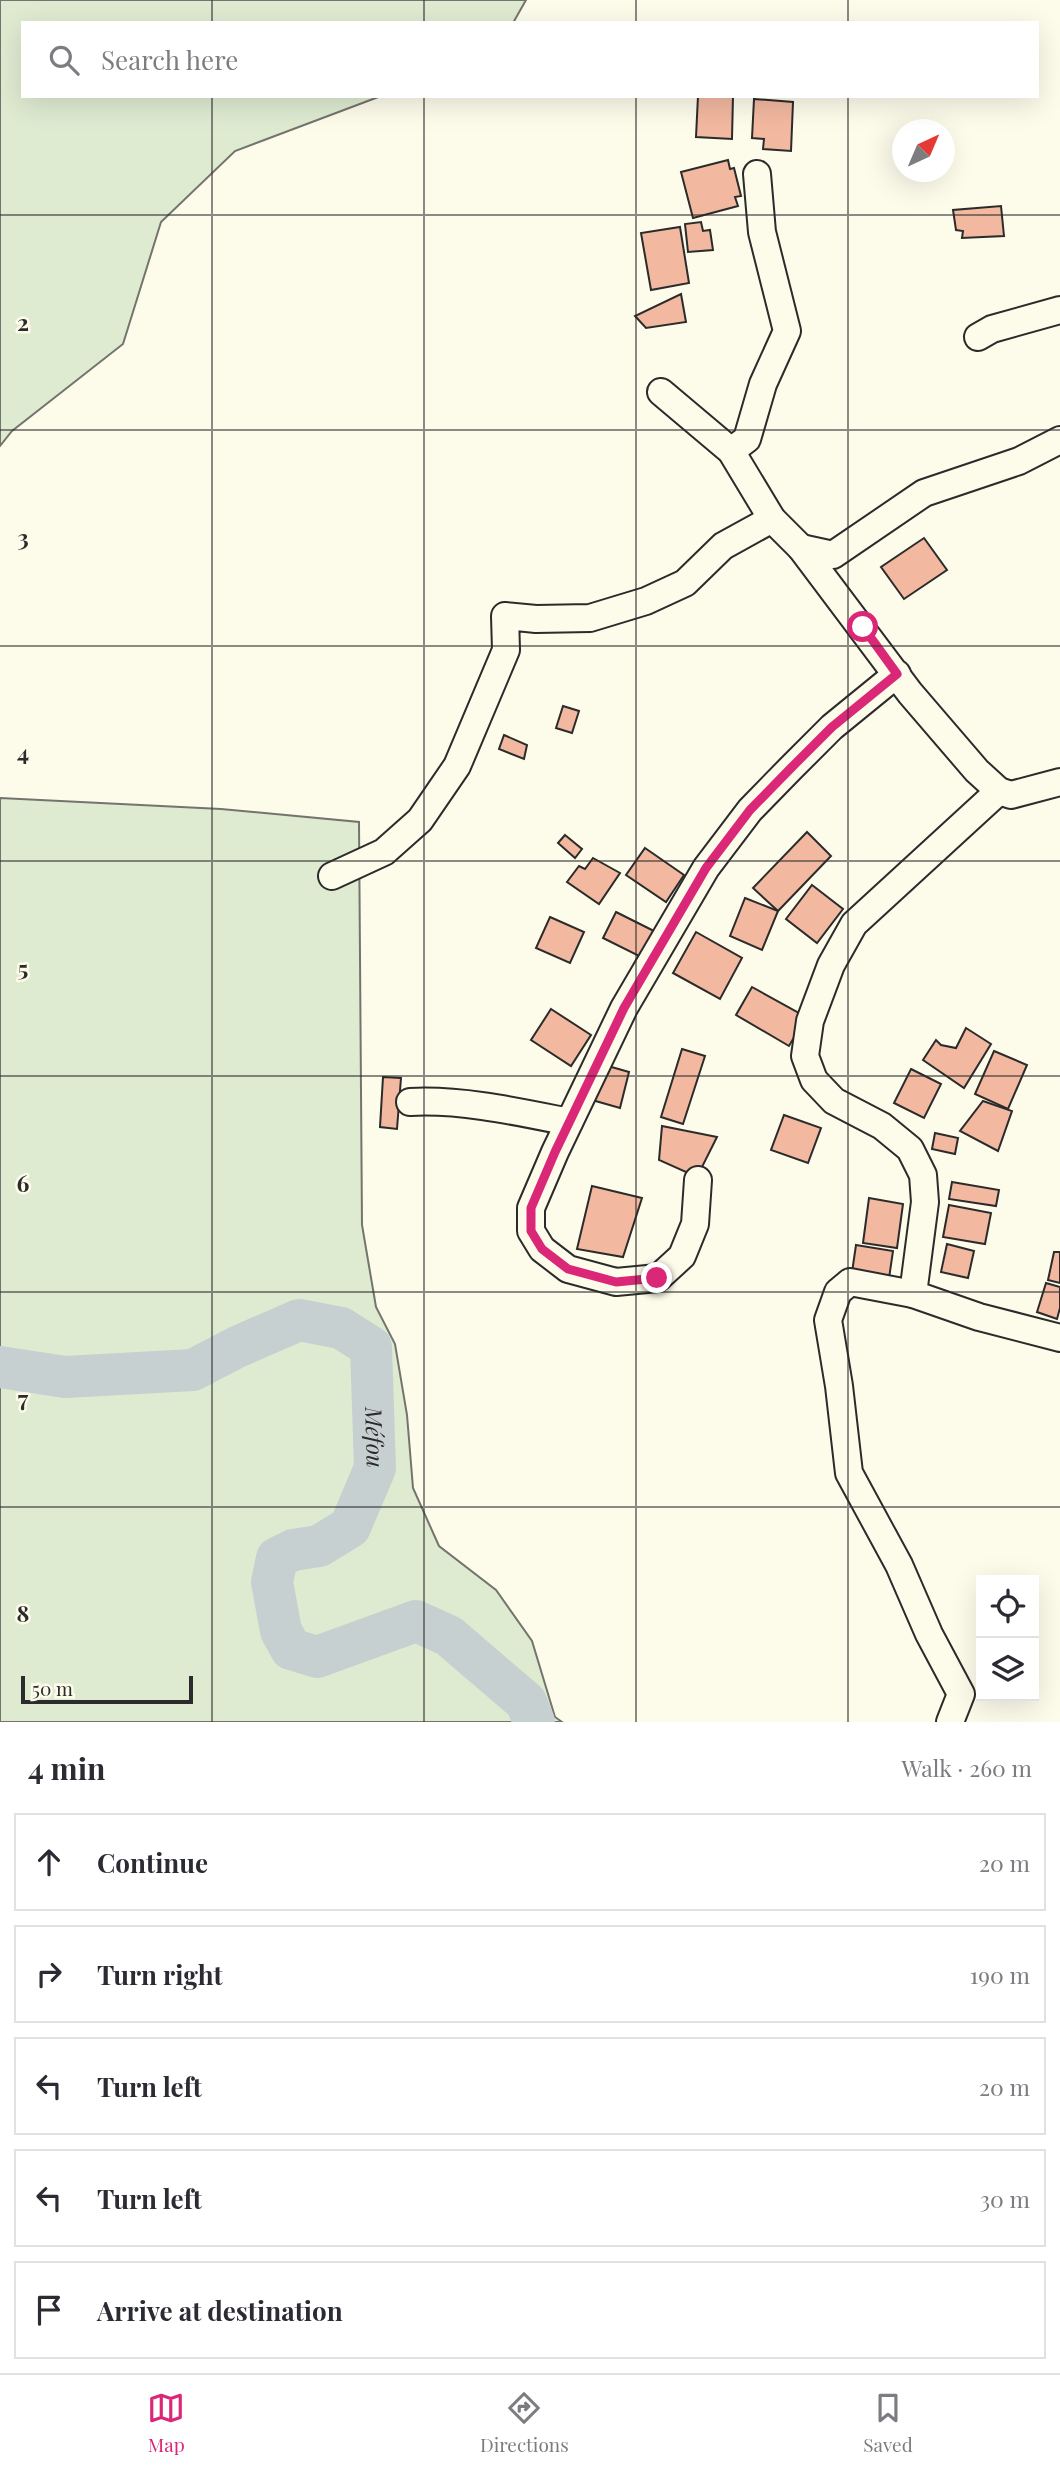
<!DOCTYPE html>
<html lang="en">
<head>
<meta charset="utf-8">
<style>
	:root { --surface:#fff; --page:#f7f7f7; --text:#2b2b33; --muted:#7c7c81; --line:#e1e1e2; --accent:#db2777 }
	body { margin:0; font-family:"Playfair Display",serif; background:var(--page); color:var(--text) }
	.controls { position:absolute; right:21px; bottom:21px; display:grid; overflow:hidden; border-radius:0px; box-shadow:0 7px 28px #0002 }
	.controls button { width:63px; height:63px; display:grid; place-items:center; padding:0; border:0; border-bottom:2px solid var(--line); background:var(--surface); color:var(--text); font:35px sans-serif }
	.compass { position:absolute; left:892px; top:119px; width:63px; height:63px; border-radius:50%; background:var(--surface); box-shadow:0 7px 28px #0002; rotate:44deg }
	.scale { position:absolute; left:21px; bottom:18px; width:172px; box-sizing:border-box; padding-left:7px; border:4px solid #2b2b2b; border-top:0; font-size:19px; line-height:24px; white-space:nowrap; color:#2b2b2b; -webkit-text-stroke:5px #fdfbea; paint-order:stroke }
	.stop { position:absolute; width:21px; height:21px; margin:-16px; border:5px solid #db2777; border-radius:50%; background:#fff }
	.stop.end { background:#db2777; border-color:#fff; box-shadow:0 2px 7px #0008 }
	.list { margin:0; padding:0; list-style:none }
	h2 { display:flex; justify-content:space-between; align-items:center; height:91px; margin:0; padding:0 28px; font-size:30px }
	h2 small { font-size:23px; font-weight:400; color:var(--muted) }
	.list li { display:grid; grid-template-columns:46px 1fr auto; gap:21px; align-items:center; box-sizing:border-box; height:98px; margin:0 14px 14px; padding:0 14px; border:2px solid var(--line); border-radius:0px }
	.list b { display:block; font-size:26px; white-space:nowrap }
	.list em { font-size:23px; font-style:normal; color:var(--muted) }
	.icon { flex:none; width:38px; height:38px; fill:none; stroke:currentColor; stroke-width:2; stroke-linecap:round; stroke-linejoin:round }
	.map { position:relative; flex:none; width:1060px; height:1722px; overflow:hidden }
	.search { position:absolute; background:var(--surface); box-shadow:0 7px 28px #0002; left:21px; right:21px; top:21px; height:77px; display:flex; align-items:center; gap:18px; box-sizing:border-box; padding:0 24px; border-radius:0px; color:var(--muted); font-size:26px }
	.sheet { height:651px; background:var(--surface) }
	nav { display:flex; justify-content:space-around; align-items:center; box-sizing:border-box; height:98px; border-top:2px solid var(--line); background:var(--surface); font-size:19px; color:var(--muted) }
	nav a { display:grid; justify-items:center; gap:4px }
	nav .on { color:var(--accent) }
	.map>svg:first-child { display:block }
</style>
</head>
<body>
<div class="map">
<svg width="1060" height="1722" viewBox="0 0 1060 1722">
	<rect width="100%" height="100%" fill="#fdfbea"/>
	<g fill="#deebd1" stroke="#74746e" stroke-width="2">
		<polygon points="0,0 526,0 513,23 23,23 23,96 381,96 235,151 161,222 123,344 12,431 0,446"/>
		<polygon points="0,798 221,809 359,822 362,1225 376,1307 395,1344 407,1415 413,1488 439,1546 496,1590 532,1641 555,1717 562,1722 0,1722"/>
	</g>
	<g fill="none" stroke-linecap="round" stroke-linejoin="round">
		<path stroke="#c7d0d0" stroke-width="42" id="s1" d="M 0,1367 L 65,1377 L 193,1370 L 237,1347 L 299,1320 L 341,1328 L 371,1347 L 375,1468 L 350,1527 L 319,1546 L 293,1550 L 277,1558 L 272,1582 L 281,1631 L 291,1649 L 317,1657 L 416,1621 L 449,1636 L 526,1702 L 534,1722"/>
	</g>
	<g fill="#f2b8a0" stroke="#2b2b2b" stroke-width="2">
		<polygon points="698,96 733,96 732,139 696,137"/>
		<polygon points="754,99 793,102 791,151 763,149 764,139 752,138"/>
		<polygon points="728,160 730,169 734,168 741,196 735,197 738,206 693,218 681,172"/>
		<polygon points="1001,206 1004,236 962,238 963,231 956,230 953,210"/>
		<polygon points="701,222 703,231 710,230 713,250 688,252 685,224"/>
		<polygon points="680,227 689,283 651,290 641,233"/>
		<polygon points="681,294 686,322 646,328 635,316"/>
		<polygon points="924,538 947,570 904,599 881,567"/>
		<polygon points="563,706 579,711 572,733 556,728"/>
		<polygon points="504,735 527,745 524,759 499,749"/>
		<polygon points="807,832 831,856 778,911 753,888"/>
		<polygon points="565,835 582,849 575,858 558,843"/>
		<polygon points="645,848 684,875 666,902 626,875"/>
		<polygon points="593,858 620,873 599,904 567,882 579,866 585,869"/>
		<polygon points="812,885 843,909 817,943 786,919"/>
		<polygon points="745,898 778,911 762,950 730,936"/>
		<polygon points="616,912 654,931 641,957 603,938"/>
		<polygon points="550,917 584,932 570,963 536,948"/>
		<polygon points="696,932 742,958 720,999 673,973"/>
		<polygon points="752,987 806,1017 789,1046 736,1015"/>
		<polygon points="551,1009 591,1035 571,1066 531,1040"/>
		<polygon points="966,1028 991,1044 964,1088 923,1060 936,1040 941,1045 956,1048"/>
		<polygon points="682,1049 705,1056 683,1124 661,1117"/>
		<polygon points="994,1051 1027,1065 1008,1109 975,1094"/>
		<polygon points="601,1064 629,1072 620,1108 592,1100"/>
		<polygon points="911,1069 941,1084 924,1118 894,1103"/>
		<polygon points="383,1077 401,1078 397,1129 380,1127"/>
		<polygon points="983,1101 1012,1111 998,1151 960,1131"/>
		<polygon points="784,1115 821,1128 808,1163 771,1150"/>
		<polygon points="662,1126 717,1137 697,1177 659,1160"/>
		<polygon points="935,1133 958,1138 955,1154 932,1149"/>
		<polygon points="952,1182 999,1190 996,1206 949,1199"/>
		<polygon points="592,1186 642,1198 623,1257 577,1249"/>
		<polygon points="869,1198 903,1204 897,1248 863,1243"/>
		<polygon points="949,1205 991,1213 985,1244 943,1237"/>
		<polygon points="947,1244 974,1251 968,1278 941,1272"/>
		<polygon points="856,1245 893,1251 887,1292 850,1286"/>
		<polygon points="1054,1252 1060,1252 1060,1283 1048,1280"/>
		<polygon points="1046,1283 1060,1287 1060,1308 1057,1319 1037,1312"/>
	</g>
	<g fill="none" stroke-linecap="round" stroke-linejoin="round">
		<g stroke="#2b2b2b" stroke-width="30">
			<g id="minor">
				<polyline points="978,337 992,329 1060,310"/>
				<polyline points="661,392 731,451 772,519 801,548 910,693 977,771 999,791 1011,795 1060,782"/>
				<polyline points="731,451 747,439 763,384 787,331 762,232 757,174"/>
				<polyline points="801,548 833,555 924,493 1019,461 1060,440"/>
				<polyline points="999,791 854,924 831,965 810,1021 805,1056 814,1080 834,1101 882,1126 910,1149 923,1175 925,1202 913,1294 979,1317 1060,1338"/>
				<polyline points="332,876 384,852 420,820 457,766 506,650 505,616 536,619 590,618 646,601 685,583 723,546 772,519"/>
				<path d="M 410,1102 C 461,1099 519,1112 569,1122"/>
				<polyline points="698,1180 695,1224 682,1256 658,1278 616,1282 568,1269 542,1249 531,1231 531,1208 555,1152 624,1008 706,868 750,810 791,768 832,727 897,674"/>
				<polyline points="913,1294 850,1282 838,1292 828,1320 839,1386 849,1473 899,1565 929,1634 961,1694 950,1722"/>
			</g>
		</g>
		<use href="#minor" stroke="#fdfbea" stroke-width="26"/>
	</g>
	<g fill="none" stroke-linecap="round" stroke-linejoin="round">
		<polyline stroke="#db2777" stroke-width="9" points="657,1278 616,1282 568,1269 542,1249 531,1231 531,1208 555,1152 624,1008 706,868 750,810 791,768 832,727 897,674 863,627"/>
	</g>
	<path fill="none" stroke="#2b2b2b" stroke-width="2" stroke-opacity="0.55" d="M 212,0 L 212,23M 424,0 L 424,23M 636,0 L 636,23M 848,0 L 848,23M 212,96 L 212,1722M 424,96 L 424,1722M 636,96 L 636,1722M 848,96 L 848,1722M 0,215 L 1060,215M 0,430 L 1060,430M 0,646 L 1060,646M 0,861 L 1060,861M 0,1076 L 1060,1076M 0,1292 L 1060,1292M 0,1507 L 1060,1507"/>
	<g text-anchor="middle" stroke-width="5" stroke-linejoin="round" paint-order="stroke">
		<g font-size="23" font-style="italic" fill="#2b2b2b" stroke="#fdfbea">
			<text dy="8" stroke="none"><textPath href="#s1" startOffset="480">Méfou</textPath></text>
		</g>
	</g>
	<g font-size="23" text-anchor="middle" font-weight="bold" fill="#2b2b2b" stroke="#fdfbea" stroke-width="5" stroke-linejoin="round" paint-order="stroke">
		<text x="23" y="331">2</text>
		<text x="23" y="546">3</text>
		<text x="23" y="761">4</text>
		<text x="23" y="977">5</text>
		<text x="23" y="1192">6</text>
		<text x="23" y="1407">7</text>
		<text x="23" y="1622">8</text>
	</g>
</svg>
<div class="controls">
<button><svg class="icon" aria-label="locate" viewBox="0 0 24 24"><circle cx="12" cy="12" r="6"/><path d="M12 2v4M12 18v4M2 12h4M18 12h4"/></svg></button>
<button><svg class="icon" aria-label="layers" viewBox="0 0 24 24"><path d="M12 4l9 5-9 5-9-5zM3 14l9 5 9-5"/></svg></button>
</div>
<svg class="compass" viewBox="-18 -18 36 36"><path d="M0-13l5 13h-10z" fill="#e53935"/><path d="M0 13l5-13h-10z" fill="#7c7c81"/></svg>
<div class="scale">50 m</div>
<div class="stop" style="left:863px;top:627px"></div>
<div class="stop end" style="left:657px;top:1278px"></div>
<div class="search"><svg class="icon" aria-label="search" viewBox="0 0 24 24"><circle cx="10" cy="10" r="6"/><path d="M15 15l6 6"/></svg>Search here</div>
</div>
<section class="sheet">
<h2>4 min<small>Walk · 260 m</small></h2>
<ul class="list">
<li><svg class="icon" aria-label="ahead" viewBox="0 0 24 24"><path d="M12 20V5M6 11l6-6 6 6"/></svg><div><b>Continue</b></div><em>20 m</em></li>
<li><svg class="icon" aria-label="right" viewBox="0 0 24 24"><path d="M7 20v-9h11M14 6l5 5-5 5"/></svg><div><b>Turn right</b></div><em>190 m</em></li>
<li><svg class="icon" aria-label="left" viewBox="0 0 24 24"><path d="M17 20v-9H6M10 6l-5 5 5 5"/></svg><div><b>Turn left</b></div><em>20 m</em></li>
<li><svg class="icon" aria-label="left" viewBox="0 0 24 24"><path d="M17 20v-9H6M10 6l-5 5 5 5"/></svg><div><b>Turn left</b></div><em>30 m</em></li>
<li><svg class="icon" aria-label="arrive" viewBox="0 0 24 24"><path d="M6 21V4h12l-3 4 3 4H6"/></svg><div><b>Arrive at destination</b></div></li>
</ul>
</section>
<nav>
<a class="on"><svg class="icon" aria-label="map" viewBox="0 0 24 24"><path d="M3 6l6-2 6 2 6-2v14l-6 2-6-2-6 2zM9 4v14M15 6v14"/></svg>Map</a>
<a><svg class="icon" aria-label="directions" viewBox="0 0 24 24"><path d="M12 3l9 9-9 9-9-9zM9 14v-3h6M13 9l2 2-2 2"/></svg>Directions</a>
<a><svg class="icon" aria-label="saved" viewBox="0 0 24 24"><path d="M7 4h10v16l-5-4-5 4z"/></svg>Saved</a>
</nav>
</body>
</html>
